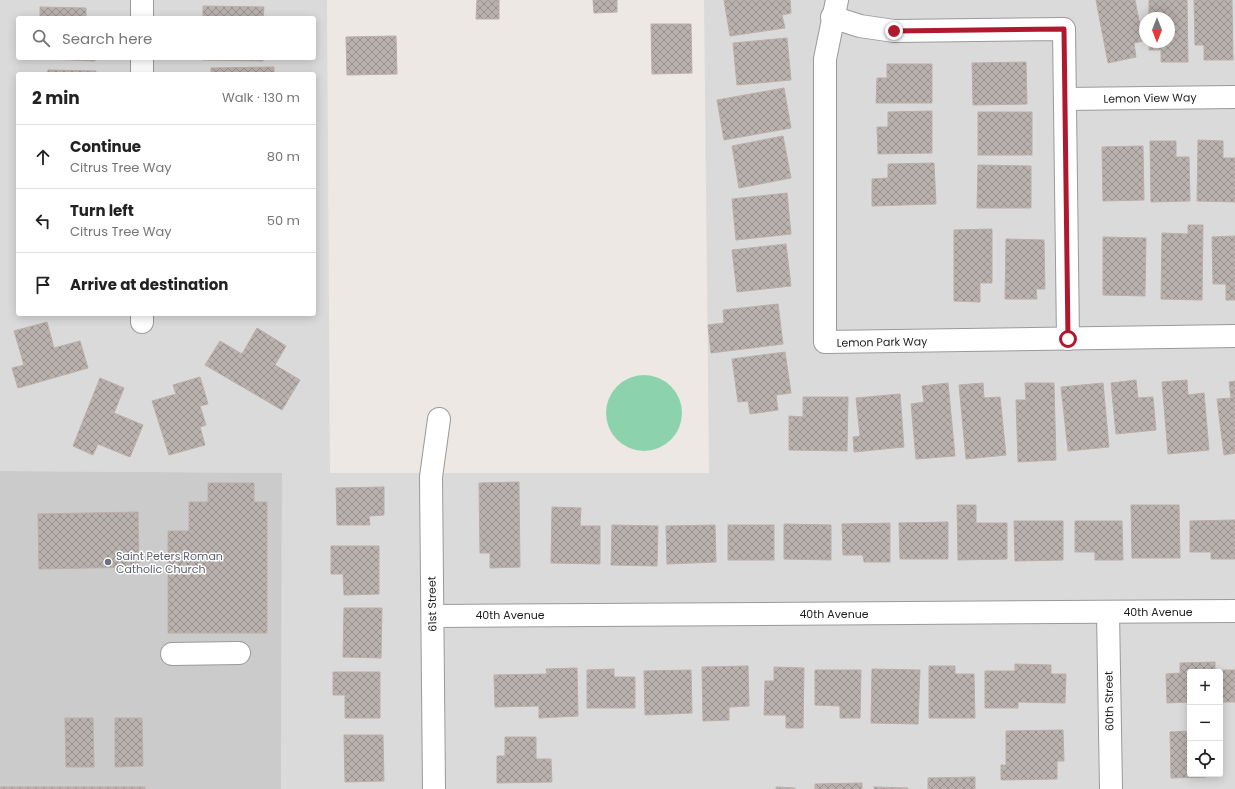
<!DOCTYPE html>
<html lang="en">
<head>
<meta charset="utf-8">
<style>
	:root { --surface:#fff; --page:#f2f2f2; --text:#222; --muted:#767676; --line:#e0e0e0 }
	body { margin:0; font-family:Poppins,sans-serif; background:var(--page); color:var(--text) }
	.controls { position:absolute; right:12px; bottom:12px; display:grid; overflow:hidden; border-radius:4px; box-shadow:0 2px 10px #0003 }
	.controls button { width:36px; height:36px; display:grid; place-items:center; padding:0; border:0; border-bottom:1px solid var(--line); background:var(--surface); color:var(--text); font:20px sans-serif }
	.compass { position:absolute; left:1139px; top:12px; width:36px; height:36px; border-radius:50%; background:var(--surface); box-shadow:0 2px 10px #0003; rotate:180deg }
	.stop { position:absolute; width:12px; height:12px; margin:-9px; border:3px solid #b0192d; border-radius:50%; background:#fff }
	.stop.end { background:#b0192d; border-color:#fff; box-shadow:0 1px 4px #0008 }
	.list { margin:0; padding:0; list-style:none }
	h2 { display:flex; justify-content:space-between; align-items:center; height:52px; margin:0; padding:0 16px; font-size:17px }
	h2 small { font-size:13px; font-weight:400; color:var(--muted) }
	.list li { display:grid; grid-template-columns:26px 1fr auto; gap:12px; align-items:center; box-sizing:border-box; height:64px; padding:0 16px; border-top:1px solid var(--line) }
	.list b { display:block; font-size:15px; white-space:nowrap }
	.list p { margin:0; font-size:13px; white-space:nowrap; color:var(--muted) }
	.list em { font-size:13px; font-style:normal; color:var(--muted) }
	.icon { flex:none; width:22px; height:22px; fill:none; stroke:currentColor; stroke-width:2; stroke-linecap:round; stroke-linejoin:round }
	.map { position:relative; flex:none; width:1235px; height:789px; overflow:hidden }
	.search { position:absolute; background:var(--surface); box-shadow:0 2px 10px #0003; left:16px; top:16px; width:300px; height:44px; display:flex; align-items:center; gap:10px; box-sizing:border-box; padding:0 14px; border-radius:4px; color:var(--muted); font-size:15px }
	.panel { position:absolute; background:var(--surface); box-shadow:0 2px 10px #0003; left:16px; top:72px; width:300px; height:244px; border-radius:4px }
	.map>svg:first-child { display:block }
</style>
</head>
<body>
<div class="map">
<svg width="1235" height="789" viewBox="0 0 1235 789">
	<defs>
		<pattern id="building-cross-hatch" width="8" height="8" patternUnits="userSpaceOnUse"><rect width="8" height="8" fill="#b9b1ad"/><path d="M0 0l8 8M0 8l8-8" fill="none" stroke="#968f8c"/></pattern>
	</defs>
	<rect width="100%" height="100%" fill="#ede8e4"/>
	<path fill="#dbdada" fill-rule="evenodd" d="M 0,0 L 327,0 L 330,473 L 709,473 L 704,0 L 1235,0 L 1235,789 L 281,789 L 282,473 L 0,471 ZM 18,18 L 314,18 L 314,58 L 18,58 ZM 1145,18 L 1169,18 L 1169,42 L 1145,42 ZM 18,74 L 314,74 L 314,314 L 18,314 ZM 1190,672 L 1220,672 L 1220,774 L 1190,774 Z"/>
	<polygon fill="#cbcbcb" points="0,471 282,473 281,789 0,789"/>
	<circle fill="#8bd2ad" cx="644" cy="413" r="38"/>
	<g fill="url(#building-cross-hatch)" stroke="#bcaea8">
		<polygon points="477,0 499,0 499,19 476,19"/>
		<polygon points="593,0 617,0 617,12 594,13"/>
		<polygon points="724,0 790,0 791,13 782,15 785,28 730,36"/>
		<polygon points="1096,0 1135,0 1143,41 1134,43 1136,57 1108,63"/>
		<polygon points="1149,0 1187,0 1188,62 1161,62 1161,50 1149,50 1149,42 1169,42 1169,18 1149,18"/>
		<polygon points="1194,0 1232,0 1233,60 1204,60 1204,45 1195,45"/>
		<polygon points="203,6 264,7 263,18 203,18"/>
		<polygon points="40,7 86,8 86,18 40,18"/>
		<polygon points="651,24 691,24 692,73 652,74"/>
		<polygon points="396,36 397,74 347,75 346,37"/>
		<polygon points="787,38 791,80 737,85 733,43"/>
		<polygon points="25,58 95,58 95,61"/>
		<polygon points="202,58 263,58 263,61 202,60"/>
		<polygon points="1026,62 1027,104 973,105 972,63"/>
		<polygon points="887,64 932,64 932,103 876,103 877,78 887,78"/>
		<polygon points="274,67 274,74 211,74 211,68"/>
		<polygon points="48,70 96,71 96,74 47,74"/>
		<polygon points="784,88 791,128 724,140 717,100"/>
		<polygon points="932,111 932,153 878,154 877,127 888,127 888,112"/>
		<rect x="978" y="112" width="54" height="43"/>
		<polygon points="783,136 791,178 739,188 732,146"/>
		<polygon points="1198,140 1223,141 1223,158 1235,158 1235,202 1197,201"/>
		<polygon points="1150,141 1176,141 1176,157 1189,157 1190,201 1151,202"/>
		<polygon points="1143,146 1144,200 1103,201 1102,147"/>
		<polygon points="934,163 936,204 872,206 872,179 888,178 888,164"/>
		<polygon points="978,165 1031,166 1031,208 977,208"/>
		<polygon points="787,193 791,234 736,240 732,199"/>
		<polygon points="1188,225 1203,225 1202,300 1161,299 1162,233 1188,234"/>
		<polygon points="992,229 992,283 980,283 980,302 954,301 954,230"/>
		<polygon points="1235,236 1235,300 1226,300 1226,284 1213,284 1212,237"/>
		<polygon points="1103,237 1146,238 1145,296 1103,295"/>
		<polygon points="1006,239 1044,240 1045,289 1036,289 1037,299 1005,299"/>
		<polygon points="786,244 791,286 737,292 732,250"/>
		<polygon points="778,304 783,344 711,353 708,325 724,323 723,310"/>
		<polygon points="47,322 54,348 80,341 88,368 18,388 12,368 24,365 14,331"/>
		<polygon points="257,328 286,346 275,365 300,380 282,410 205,365 220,341 242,354"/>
		<polygon points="785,352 791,393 776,395 778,410 750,414 748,401 738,402 732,359"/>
		<polygon points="200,377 208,404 200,406 206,425 200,427 205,445 169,455 152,401 176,394 173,385"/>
		<polygon points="100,378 124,388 114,413 143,425 130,457 98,444 93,455 73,446"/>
		<polygon points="1136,380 1138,398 1153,397 1156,430 1116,434 1111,383"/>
		<polygon points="1187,380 1188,395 1204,393 1209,450 1168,454 1162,382"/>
		<polygon points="1235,381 1235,453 1224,455 1217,399 1231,398 1229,382"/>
		<polygon points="948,383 955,456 916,459 911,404 924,402 922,386"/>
		<polygon points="983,383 984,398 1000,397 1006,455 966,459 959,385"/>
		<polygon points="1025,383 1054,383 1056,460 1018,462 1016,400 1026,400"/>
		<polygon points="1103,383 1109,447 1068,451 1061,387"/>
		<polygon points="900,394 904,447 854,452 853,437 860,436 856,398"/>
		<polygon points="803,397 848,397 847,451 789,450 789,416 803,417"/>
		<polygon points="519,482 520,567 490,568 490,553 480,553 479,483"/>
		<polygon points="208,483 254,483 254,502 267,502 267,633 168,633 168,531 189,531 189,502 208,502"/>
		<polygon points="384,487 384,515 369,516 370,525 337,525 336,488"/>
		<polygon points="957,505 976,505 976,523 1007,523 1007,559 958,560"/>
		<polygon points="1131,505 1179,505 1180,558 1132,558"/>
		<polygon points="552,507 581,508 580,526 600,526 600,564 551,563"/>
		<polygon points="138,512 139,567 39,569 38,514"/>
		<polygon points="1235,520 1235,559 1211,559 1211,552 1190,552 1190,521"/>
		<polygon points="1014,521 1063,521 1063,560 1015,561"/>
		<polygon points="1075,521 1122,521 1123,560 1095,560 1095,552 1075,552"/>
		<polygon points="948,522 948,559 900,559 899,523"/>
		<polygon points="890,523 890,562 864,562 863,555 843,555 842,524"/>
		<polygon points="784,524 831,525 831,560 784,559"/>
		<polygon points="612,525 658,526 657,566 611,565"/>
		<polygon points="715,525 716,562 667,564 666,526"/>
		<rect x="728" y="525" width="46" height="35"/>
		<polygon points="331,546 379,546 379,594 344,595 343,574 331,574"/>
		<polygon points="344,608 382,608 381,658 343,657"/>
		<polygon points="1215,662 1215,670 1235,670 1235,702 1220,702 1220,672 1190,672 1190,702 1167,703 1166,674 1180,673 1180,663"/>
		<polygon points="1015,664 1051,665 1051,674 1066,674 1065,703 1018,702 1018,708 985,708 985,671 1015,671"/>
		<polygon points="748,666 749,706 729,707 729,720 703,721 702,667"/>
		<polygon points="929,666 955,666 955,674 974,674 975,718 929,718"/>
		<polygon points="774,667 804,668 803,728 786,728 786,715 764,715 765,681 774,681"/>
		<polygon points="577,668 578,716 539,718 539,706 495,707 494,675 547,674 546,669"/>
		<polygon points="614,669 614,677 635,677 635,708 587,708 587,670"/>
		<polygon points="872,669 920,670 918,724 871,723"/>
		<polygon points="691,670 692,713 645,715 644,671"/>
		<polygon points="815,670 861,670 860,718 840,718 840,706 815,705"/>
		<polygon points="333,672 380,672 380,718 345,718 345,695 333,695"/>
		<polygon points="65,718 93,718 94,767 66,767"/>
		<polygon points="115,718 142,718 143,766 115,767"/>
		<polygon points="1063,730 1064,761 1057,761 1057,779 1001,780 1001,765 1006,765 1006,731"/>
		<polygon points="1190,731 1190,774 1207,774 1207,777 1171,778 1170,732"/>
		<polygon points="344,735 383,735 384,781 345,782"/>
		<polygon points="505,737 536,737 536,759 551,759 552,782 497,783 497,756 505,756"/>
		<polygon points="975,777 975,789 928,789 928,778"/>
		<polygon points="862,783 862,789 815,789 815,784"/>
		<rect x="0" y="787" width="145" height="2"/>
		<polygon points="776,787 795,788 795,789 776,789"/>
		<polygon points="874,787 908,788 908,789 874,789"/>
	</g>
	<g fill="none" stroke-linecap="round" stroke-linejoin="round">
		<g stroke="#9a9a9a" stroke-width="24">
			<g id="minor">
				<polyline points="142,0 142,18"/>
				<polyline points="837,0 825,59 825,342 1235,336"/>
				<polyline points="832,17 860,26 894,31 1064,29 1068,339"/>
				<polyline points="142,58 142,74"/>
				<polyline points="1065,99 1235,97"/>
				<polyline points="142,314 142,322"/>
				<polyline points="1108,612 1111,789"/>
				<polyline points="433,616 1235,611"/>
				<polyline points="172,654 239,653"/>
				<polyline points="434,789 431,477 439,419"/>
			</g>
		</g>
		<use href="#minor" stroke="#fff" stroke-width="22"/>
	</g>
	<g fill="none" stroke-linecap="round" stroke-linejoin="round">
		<polyline stroke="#b0192d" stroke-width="5" points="894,31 1064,29 1068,339"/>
	</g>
	<circle fill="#6b7280" stroke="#fff" stroke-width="1.5" cx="108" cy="562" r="4"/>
	<g text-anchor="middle" stroke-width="3" stroke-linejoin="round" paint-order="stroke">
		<g font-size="11" fill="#1d1d1d" stroke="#fff">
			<text transform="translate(1150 98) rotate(-1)" y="4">Lemon View Way</text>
			<text transform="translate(882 342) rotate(-1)" y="4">Lemon Park Way</text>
			<text transform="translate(432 604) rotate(-91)" y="4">61st Street</text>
			<text x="1158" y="616">40th Avenue</text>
			<text x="834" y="618">40th Avenue</text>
			<text x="510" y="619">40th Avenue</text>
			<text transform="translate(1109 701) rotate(-91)" y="4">60th Street</text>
		</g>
		<g font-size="11" fill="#5b616d" stroke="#fff" text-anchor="start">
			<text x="116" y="560">Saint Peters Roman<tspan x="116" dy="13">Catholic Church</tspan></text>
		</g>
	</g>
</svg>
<div class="controls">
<button>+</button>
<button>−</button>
<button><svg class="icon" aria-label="locate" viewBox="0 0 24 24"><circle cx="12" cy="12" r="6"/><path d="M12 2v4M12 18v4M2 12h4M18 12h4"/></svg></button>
</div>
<svg class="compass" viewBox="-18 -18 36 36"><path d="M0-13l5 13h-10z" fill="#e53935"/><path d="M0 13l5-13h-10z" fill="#767676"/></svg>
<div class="stop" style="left:1068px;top:339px"></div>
<div class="stop end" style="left:894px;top:31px"></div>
<div class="search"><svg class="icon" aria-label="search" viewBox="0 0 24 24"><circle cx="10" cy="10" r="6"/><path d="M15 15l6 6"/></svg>Search here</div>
<section class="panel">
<h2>2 min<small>Walk · 130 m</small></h2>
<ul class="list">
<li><svg class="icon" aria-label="ahead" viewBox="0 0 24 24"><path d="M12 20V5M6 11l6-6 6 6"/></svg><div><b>Continue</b><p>Citrus Tree Way</p></div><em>80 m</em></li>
<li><svg class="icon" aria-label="left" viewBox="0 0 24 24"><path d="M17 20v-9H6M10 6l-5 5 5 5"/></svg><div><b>Turn left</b><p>Citrus Tree Way</p></div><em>50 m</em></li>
<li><svg class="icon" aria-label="arrive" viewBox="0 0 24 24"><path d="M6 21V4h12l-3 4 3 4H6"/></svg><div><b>Arrive at destination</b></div></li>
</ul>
</section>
</div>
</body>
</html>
